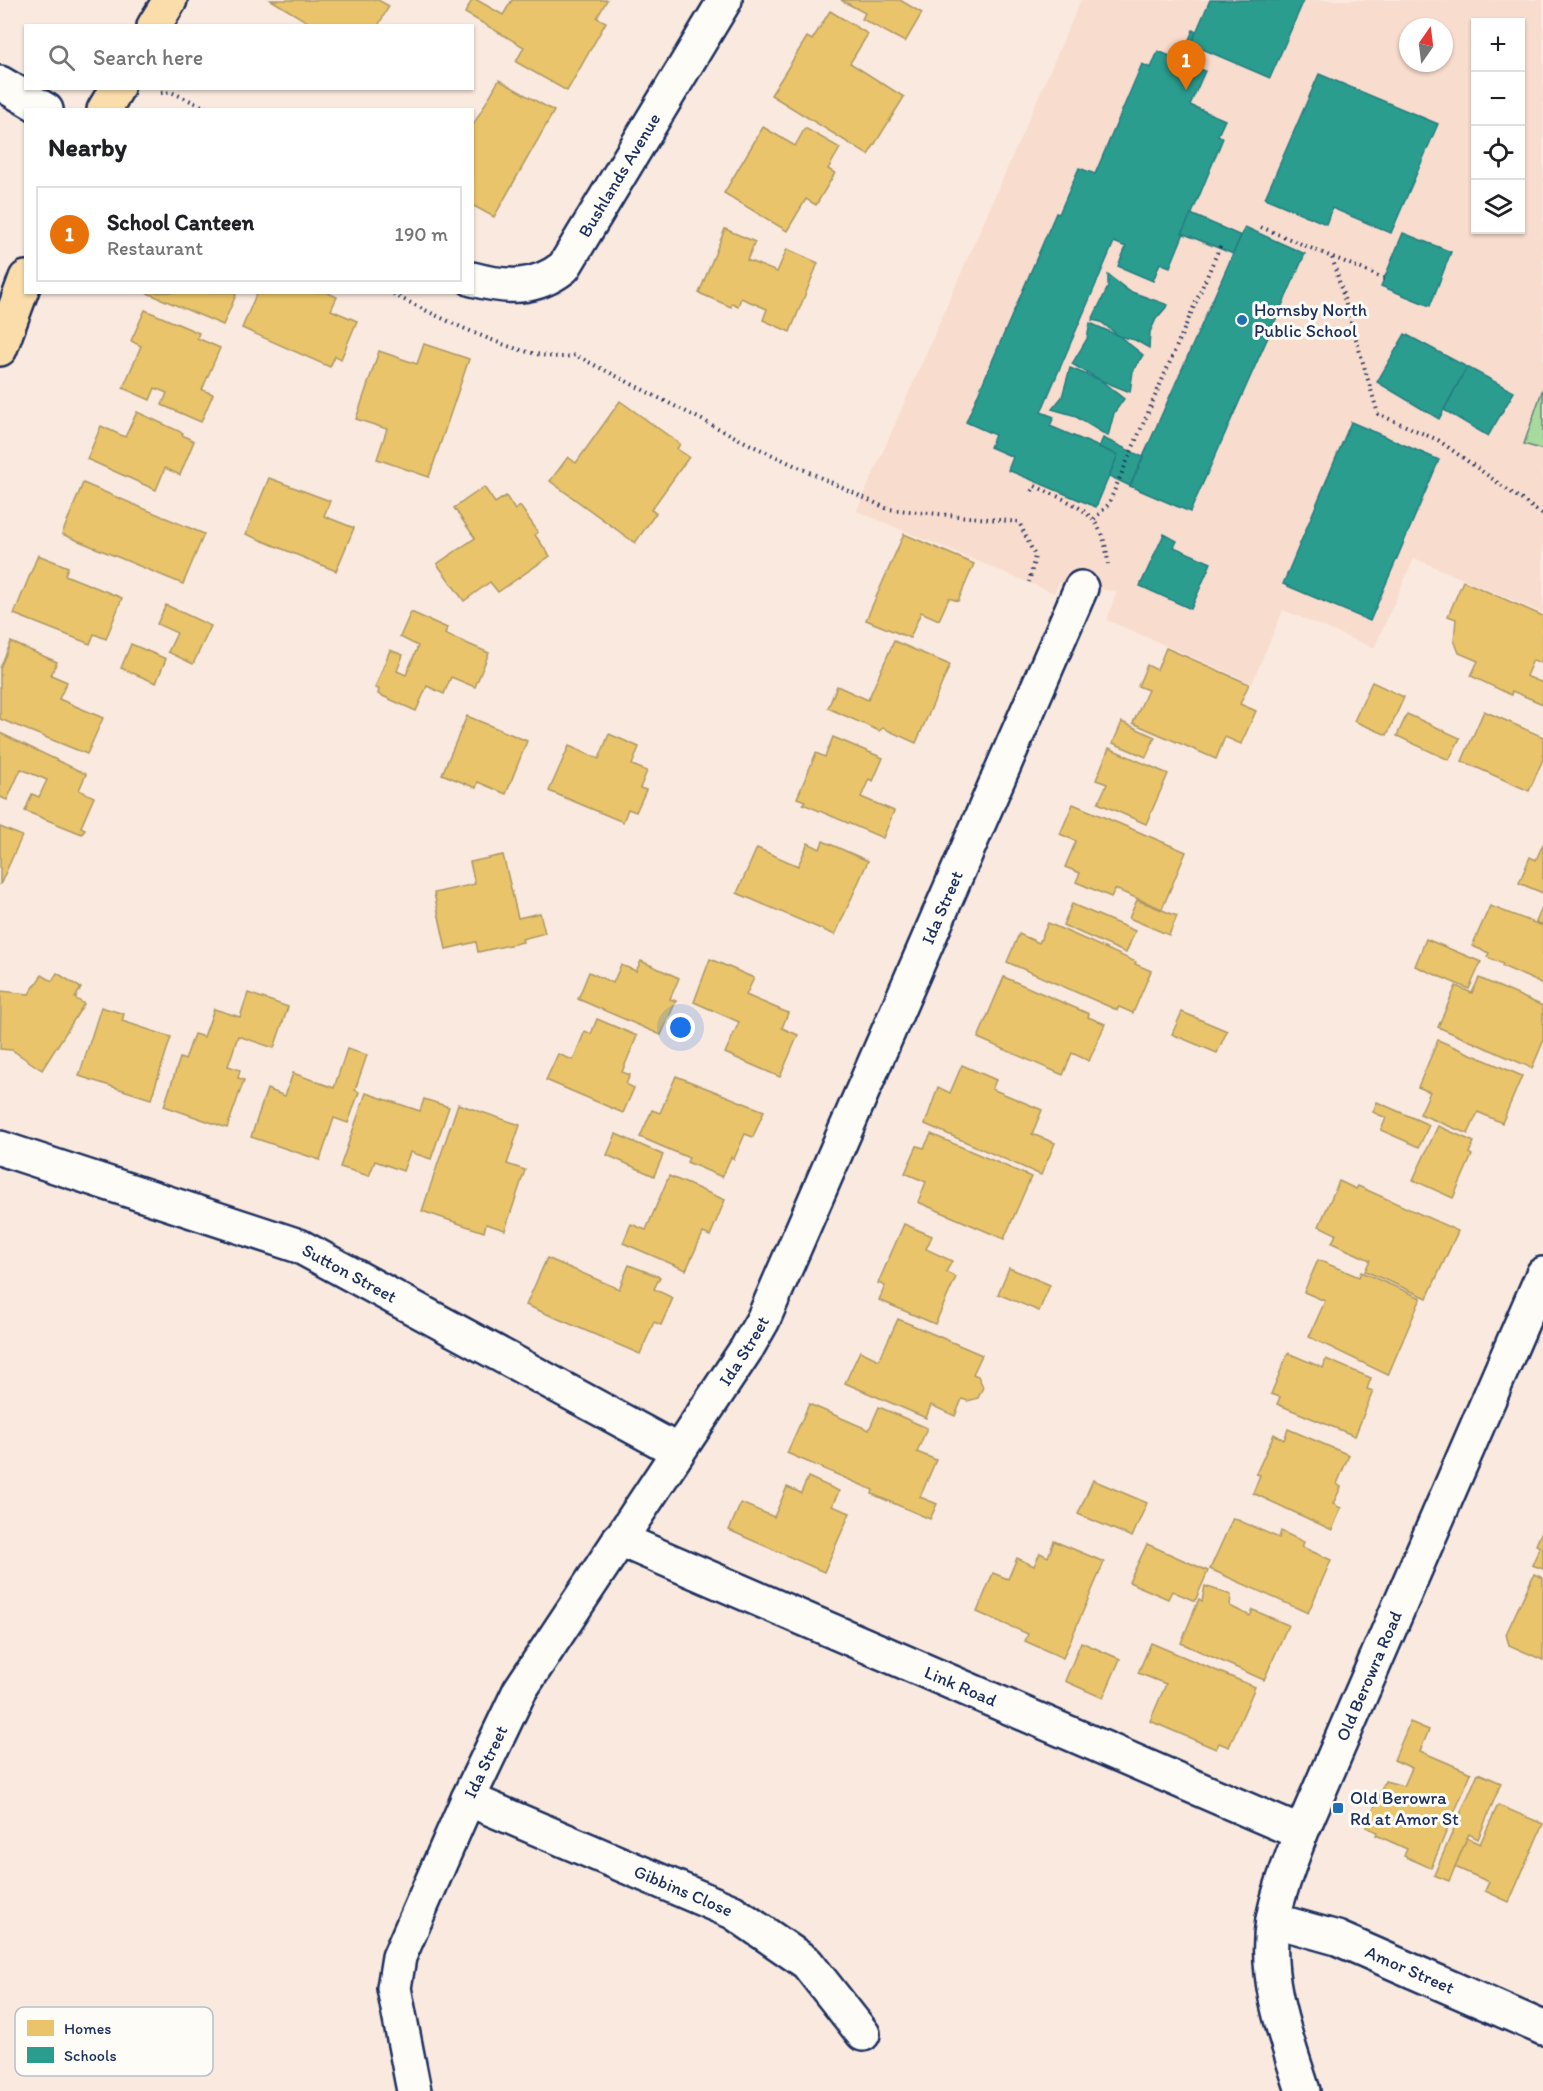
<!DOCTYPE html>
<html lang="en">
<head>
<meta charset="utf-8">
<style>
	:root { --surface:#fff; --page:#f6f6f6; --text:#202124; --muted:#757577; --line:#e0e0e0; --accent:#2563eb }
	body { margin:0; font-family:Itim,sans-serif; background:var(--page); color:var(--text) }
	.controls { position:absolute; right:18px; top:18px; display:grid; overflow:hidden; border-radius:0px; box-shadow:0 2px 4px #0004 }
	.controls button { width:54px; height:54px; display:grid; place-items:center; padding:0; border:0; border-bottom:2px solid var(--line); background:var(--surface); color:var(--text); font:30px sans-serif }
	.compass { position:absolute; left:1399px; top:18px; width:54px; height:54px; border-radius:50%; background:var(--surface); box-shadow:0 2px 4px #0004; rotate:14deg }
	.you { position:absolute; left:681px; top:1028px; width:21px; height:21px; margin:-15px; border:4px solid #fff; border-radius:50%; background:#1a73e8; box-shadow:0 0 0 9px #1a73e833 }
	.badge { display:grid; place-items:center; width:39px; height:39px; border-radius:50%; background:var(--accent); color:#fff; font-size:20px; font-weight:700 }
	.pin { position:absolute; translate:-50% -50px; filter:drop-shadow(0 2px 3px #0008) }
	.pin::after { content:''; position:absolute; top:32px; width:21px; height:18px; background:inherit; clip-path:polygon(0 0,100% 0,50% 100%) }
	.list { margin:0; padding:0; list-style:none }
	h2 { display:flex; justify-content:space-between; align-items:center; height:78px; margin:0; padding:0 24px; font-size:26px }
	h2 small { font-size:20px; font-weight:400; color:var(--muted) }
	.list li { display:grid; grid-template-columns:39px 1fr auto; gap:18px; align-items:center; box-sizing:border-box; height:96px; margin:0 12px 12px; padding:0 12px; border:2px solid var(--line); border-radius:0px }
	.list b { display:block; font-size:22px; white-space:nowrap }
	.list p { margin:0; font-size:20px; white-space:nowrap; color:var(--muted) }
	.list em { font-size:20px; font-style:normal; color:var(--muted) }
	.icon { flex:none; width:33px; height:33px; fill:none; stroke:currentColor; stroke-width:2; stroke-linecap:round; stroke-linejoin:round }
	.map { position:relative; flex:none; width:1543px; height:2091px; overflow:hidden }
	.search { position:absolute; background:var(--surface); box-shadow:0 2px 4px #0004; left:24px; top:24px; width:450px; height:66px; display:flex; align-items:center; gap:15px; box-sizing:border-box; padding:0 21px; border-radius:0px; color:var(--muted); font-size:22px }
	.panel { position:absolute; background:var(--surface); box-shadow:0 2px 4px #0004; left:24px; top:108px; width:450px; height:186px; border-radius:0px }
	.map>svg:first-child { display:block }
</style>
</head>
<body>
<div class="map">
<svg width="1543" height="2091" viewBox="0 0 1543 2091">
	<rect width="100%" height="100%" fill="#fae9de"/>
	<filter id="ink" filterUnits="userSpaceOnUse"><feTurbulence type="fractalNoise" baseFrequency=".0167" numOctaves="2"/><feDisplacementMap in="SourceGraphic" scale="12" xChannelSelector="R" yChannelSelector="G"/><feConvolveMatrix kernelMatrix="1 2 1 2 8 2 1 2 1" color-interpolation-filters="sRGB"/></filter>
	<g filter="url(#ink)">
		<path fill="#f8dccd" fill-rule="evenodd" d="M 1081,0 L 1543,0 L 1543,613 L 1414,558 L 1374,648 L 1283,610 L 1252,683 L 1107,620 L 1117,591 L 1081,588 L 1060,581 L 1054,593 L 857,511 ZM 1476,22 L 1520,22 L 1520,230 L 1476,230 ZM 1408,27 L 1444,27 L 1444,63 L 1408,63 Z"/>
		<polygon fill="#a7da9c" stroke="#61847d" stroke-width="1.5" points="1543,388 1543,450 1524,444"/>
		<g fill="#e9c46a" stroke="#ab9766" stroke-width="1.5">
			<polygon points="271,0 378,0 389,6 378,26 314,26"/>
			<polygon points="472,0 477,0 503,15 512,0 607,0 597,18 606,22 567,91 516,62 524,47 465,13"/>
			<polygon points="841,0 900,0 922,13 905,42 862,19 865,13"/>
			<polygon points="830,11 868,34 850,63 904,97 868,155 771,95 807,37 812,40"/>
			<polygon points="499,80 554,111 494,217 472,205 472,127"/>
			<polygon points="763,127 795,146 805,128 840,148 828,169 835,173 816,205 806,199 787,231 724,193"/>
			<polygon points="725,229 755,242 747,260 777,272 787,249 818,263 790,332 763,320 767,309 741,298 738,306 732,303 731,307 699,293"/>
			<polygon points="145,292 233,292 236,295 223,325"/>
			<polygon points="257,292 326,292 337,297 331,310 357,321 341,359 335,356 330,367 242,328"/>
			<polygon points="145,310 199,333 197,338 220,348 202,390 213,394 201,422 162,405 167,393 155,388 150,400 123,388 141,346 131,341"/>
			<polygon points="424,344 469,359 429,477 377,459 387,429 356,419 379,351 417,364"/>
			<polygon points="620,401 680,444 677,449 689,457 651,510 656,513 635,543 550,481 568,457 576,463"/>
			<polygon points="137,412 183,433 182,435 194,441 180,475 165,468 156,490 87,459 101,426 125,437"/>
			<polygon points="269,478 330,501 324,516 354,528 336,571 246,534"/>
			<polygon points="83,483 204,534 183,584 62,534"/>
			<polygon points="484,487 495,503 506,496 515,510 520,506 538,532 535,535 550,556 498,592 490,582 464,601 437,564 475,538 454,508"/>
			<polygon points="904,534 974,564 958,601 949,598 939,620 921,612 910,638 866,620"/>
			<polygon points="38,555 68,567 65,575 122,598 106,639 94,634 90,644 14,614"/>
			<polygon points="1463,581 1543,616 1543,657 1540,663 1533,660 1526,676 1543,683 1543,704 1512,691 1511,695 1471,676 1478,661 1459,653 1454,640 1456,619 1448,616"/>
			<polygon points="166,605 211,626 193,664 168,652 177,633 157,624"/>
			<polygon points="411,612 447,628 445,634 489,653 475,687 451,677 444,694 427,686 416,711 378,694 379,689 375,688 390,650 403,655 397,671 406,675 418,646 400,637"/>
			<polygon points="894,641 950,665 916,743 883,728 879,731 828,708 837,686 868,700"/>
			<polygon points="11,642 57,662 51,675 67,682 59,699 103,718 87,754 0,719 0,668"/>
			<polygon points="131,644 166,659 156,683 121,668"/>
			<polygon points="1166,648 1249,684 1240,704 1256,711 1241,744 1225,737 1216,759 1133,723 1148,690 1138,686 1147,665 1157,670"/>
			<polygon points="1372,682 1404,697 1387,735 1354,721"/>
			<polygon points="1484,711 1543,737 1543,759 1529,791 1462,761"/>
			<polygon points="1407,714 1460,738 1449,760 1397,736"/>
			<polygon points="467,716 527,741 506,794 478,782 476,788 442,774"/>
			<polygon points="1122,722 1155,737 1146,757 1113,743"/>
			<polygon points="0,733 86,774 79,790 94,797 81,827 85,829 82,834 25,811 32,794 39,797 47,780 21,769 7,800 0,797"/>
			<polygon points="609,734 639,747 632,765 647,771 640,788 646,790 636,812 628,809 623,822 549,791 569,746 599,759"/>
			<polygon points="833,737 883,758 873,781 869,779 861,797 894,811 883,838 803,804 805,801 797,798 816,753 825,757"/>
			<polygon points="1109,748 1168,774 1146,824 1098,803 1107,784 1096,780"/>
			<polygon points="1073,804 1186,852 1162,909 1115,889 1111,897 1076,882 1080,873 1065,867 1076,841 1060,834"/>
			<polygon points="0,827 22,836 0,885"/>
			<polygon points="823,841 868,861 835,935 737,893 757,848 798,866 808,843 820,849"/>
			<polygon points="1543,844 1543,893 1519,883 1530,857 1536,860"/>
			<polygon points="503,855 518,918 540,913 545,933 522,939 523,942 478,952 476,942 446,949 434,893 475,884 470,862"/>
			<polygon points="1137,900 1177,916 1169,935 1129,918"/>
			<polygon points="1072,904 1135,931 1126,953 1063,925"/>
			<polygon points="1490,906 1543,926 1543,984 1502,966 1503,964 1487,957 1489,953 1472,946"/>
			<polygon points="1543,906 1543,925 1536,922"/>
			<polygon points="1048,923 1136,962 1135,964 1151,971 1133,1013 1119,1007 1117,1010 1007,962 1019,934 1039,943"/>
			<polygon points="1426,939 1481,962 1469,989 1415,966"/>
			<polygon points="710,959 754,978 746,995 788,1013 782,1028 798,1035 780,1077 725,1053 739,1022 694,1002"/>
			<polygon points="641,961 679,978 670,999 676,1001 661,1035 578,999 589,972 613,983 621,965 636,971"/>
			<polygon points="57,973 81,988 75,998 84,1004 42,1070 12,1050 0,1049 1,991 29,994 42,975 52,981"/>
			<polygon points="1004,977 1089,1014 1088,1017 1105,1024 1089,1061 1072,1053 1063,1075 978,1038"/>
			<polygon points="1479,978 1543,1006 1543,1042 1532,1068 1438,1027 1456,986 1472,993"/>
			<polygon points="248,993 288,1007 274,1048 238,1036 228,1066 240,1070 238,1078 244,1080 227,1128 164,1106 180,1058 185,1060 194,1034 204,1037 214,1009 240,1017"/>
			<polygon points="101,1007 124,1014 122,1021 171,1037 151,1099 79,1076"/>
			<polygon points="1182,1012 1227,1031 1217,1053 1172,1034"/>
			<polygon points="597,1019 637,1036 622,1072 630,1075 626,1084 634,1088 623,1113 546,1080 558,1054 573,1060 585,1031 591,1034"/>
			<polygon points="1438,1040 1522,1076 1502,1123 1478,1112 1468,1134 1420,1114 1430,1092 1418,1087"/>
			<polygon points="347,1049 367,1055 355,1090 359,1092 348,1123 334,1118 320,1160 251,1137 267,1089 285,1096 293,1073 334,1088"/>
			<polygon points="962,1065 996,1080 992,1089 1042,1110 1032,1134 1055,1143 1041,1175 925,1124 938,1087 950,1093"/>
			<polygon points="676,1076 764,1111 753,1137 745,1134 734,1159 731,1157 722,1177 687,1162 689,1158 640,1137 652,1110 660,1113"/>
			<polygon points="366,1093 420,1111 424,1099 449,1107 431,1159 410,1152 403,1171 375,1161 369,1176 340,1167"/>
			<polygon points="1377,1102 1429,1125 1419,1147 1381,1130 1386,1118 1373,1112"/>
			<polygon points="458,1104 520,1125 507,1164 525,1170 505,1230 486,1224 484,1232 422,1211"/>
			<polygon points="1438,1126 1474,1142 1469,1153 1472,1155 1453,1198 1413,1180"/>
			<polygon points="616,1134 663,1155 654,1176 607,1155"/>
			<polygon points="931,1134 1031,1177 1004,1239 918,1202 926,1182 905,1173 917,1146 924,1148"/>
			<polygon points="669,1176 725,1200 710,1236 703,1233 686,1270 623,1243 631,1224 646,1230"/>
			<polygon points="1339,1181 1356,1189 1358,1186 1458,1231 1427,1298 1365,1271 1370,1260 1332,1243 1336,1234 1319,1226"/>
			<polygon points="904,1224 932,1236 926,1249 952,1261 946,1272 956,1277 935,1324 879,1300 885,1286 878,1283"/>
			<polygon points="547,1258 619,1289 629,1265 660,1277 654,1289 673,1298 661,1325 654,1322 640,1354 526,1305"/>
			<polygon points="1318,1260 1359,1277 1361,1272 1421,1298 1388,1375 1309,1337 1325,1301 1304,1292"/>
			<polygon points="1009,1268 1050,1285 1039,1311 998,1294"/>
			<polygon points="898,1319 982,1355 973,1374 978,1376 983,1387 978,1398 968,1401 962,1399 955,1416 931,1405 926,1418 845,1383 860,1351 879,1360"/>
			<polygon points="1288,1353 1323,1368 1326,1359 1371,1378 1367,1389 1373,1391 1355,1436 1277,1404 1280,1397 1271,1394"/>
			<polygon points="809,1404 869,1430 879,1407 927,1428 917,1452 936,1460 920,1497 937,1504 930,1519 872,1494 873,1490 787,1453"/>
			<polygon points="1288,1429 1349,1455 1337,1484 1341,1487 1333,1504 1341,1508 1332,1530 1253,1493 1260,1475 1256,1474 1274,1434 1284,1440"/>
			<polygon points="808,1477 839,1491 832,1506 850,1513 824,1572 729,1530 741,1503 774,1517 787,1487 801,1493"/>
			<polygon points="1093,1480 1147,1503 1132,1537 1078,1514"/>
			<polygon points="1233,1518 1279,1538 1281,1531 1304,1542 1302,1547 1331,1560 1308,1613 1210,1569"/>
			<polygon points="1543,1529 1543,1569 1532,1565 1540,1547 1536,1545"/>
			<polygon points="1054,1541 1104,1562 1063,1658 1025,1641 1028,1634 977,1612 993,1573 1008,1579 1017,1558 1034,1566 1040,1553 1048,1557"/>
			<polygon points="1147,1544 1208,1571 1195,1601 1172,1591 1168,1599 1129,1582"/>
			<polygon points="1534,1574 1543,1578 1543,1660 1509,1645 1506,1634"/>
			<polygon points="1205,1586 1231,1595 1230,1606 1250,1616 1253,1610 1288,1625 1264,1680 1181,1643 1199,1599 1202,1601"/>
			<polygon points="1081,1642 1120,1659 1103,1698 1065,1681"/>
			<polygon points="1151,1643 1255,1687 1229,1747 1219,1743 1216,1749 1150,1721 1166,1684 1138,1673"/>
			<polygon points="1410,1722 1429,1730 1420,1751 1471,1773 1431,1868 1404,1856 1407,1849 1376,1835 1377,1832 1366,1827 1385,1781 1404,1786 1412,1768 1394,1760"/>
			<polygon points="1478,1773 1501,1783 1478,1839 1469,1834 1449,1881 1434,1875"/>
			<polygon points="1498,1805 1543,1824 1509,1902 1485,1891 1489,1882 1455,1867 1467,1838 1480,1844"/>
		</g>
		<g fill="#2a9d8f" stroke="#267c80" stroke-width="1.5">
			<polygon points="1210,0 1304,0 1270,78 1191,44"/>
			<polygon points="1193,30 1196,32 1191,44 1200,47 1192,64 1181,59"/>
			<polygon points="1158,51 1205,71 1190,105 1225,120 1218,135 1223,138 1170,267 1160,263 1153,281 1118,266 1126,247 1114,242 1041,412 1054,417 1050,426 1118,455 1096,507 1008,470 1013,457 990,447 995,435 966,422 1056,213 1059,214 1079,168 1095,174 1142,64 1151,68"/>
			<polygon points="1319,74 1438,124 1391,233 1332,208 1326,224 1265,198"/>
			<polygon points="1191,214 1241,236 1233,254 1182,233"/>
			<polygon points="1245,227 1305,254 1190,512 1130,486"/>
			<polygon points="1403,233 1451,252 1430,306 1381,286"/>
			<polygon points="1108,275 1129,291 1168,305 1156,319 1150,332 1149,348 1135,340 1119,336 1101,322 1092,320 1108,287"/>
			<polygon points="1090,323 1119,336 1143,355 1133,371 1130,392 1100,380 1072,364 1087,339"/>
			<polygon points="1405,334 1467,367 1439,419 1377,382"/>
			<polygon points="1467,367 1514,392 1488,436 1444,410"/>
			<polygon points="1070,368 1100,380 1124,399 1114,413 1108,436 1073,415 1052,409 1062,397"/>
			<polygon points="1351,422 1439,460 1370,621 1283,584"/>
			<polygon points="1103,438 1143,457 1130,486 1109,476 1118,455 1099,447"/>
			<polygon points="1164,534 1177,541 1174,547 1211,563 1191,609 1140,586"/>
		</g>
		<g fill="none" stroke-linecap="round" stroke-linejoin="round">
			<g stroke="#1b2f5e" stroke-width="38">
				<g id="street">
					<polyline points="0,83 46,110"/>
					<path id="s1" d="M 472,279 C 506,288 535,290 564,267 L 725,0"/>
					<path id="s2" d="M 0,1148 L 299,1246 L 678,1451"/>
					<path id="s3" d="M 619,1539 L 1301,1833"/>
					<path id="s4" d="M 468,1799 L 733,1912 L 807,1963 L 863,2034"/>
					<path id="s5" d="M 1273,1920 L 1337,1938 L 1543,2028"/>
					<path id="s6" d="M 414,2091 L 394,1988 L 399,1957 L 468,1799 L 520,1690 L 747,1348 L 763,1320 L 1081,588"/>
					<path id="s7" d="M 1303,2091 C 1286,2037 1263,1978 1273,1920 C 1278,1891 1291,1861 1301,1833 L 1543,1274"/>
				</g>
			</g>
			<g stroke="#1b2f5e" stroke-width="38">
				<g id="primary">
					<polyline points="154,26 170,0"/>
					<polyline points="104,110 117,88"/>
					<polyline points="0,349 26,278"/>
				</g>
			</g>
			<g stroke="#1b2f5e" stroke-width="4" stroke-dasharray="1.5 4.5" stroke-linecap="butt">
				<polyline points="161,93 171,92 211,110"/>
				<polyline points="1261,227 1332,257 1378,414 1438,440 1543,515"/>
				<polyline points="1333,257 1385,279"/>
				<path d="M 388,292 C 431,312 532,368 575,355 L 749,444 L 888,509 L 1019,522 L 1035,556 L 1029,582"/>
				<path d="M 1032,491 L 1035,486 C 1077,506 1104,511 1108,564"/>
				<polyline points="1094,519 1108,505 1221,244"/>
			</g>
			<use href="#street" stroke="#fdfcf7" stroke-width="33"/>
			<use href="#primary" stroke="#fbddab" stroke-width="33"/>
		</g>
	</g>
	<g fill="#1f6fb2" stroke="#fdfcf7" stroke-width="2">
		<circle cx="1242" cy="320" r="6"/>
		<rect x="1332" y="1802" width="12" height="12" rx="3"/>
	</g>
	<g text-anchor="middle" stroke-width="6" stroke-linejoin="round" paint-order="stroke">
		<g font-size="18" fill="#1b2f5e" stroke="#fdfcf7">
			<text dy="6" stroke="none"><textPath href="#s1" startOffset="204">Bushlands Avenue</textPath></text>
			<text dy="6" stroke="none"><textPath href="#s6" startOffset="1322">Ida Street</textPath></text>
			<text dy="6" stroke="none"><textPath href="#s2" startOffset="372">Sutton Street</textPath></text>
			<text dy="6" stroke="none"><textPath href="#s6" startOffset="836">Ida Street</textPath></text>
			<text dy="6" stroke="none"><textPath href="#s7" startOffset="438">Old Berowra Road</textPath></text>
			<text dy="6" stroke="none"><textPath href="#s3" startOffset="372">Link Road</textPath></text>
			<text dy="6" stroke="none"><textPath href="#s6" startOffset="350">Ida Street</textPath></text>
			<text dy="6" stroke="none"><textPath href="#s4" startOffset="234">Gibbins Close</textPath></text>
			<text dy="6" stroke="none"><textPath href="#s5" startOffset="146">Amor Street</textPath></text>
		</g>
		<g font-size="18" fill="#1b2f5e" stroke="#fdfcf7" text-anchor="start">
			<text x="1254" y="316">Hornsby North<tspan x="1254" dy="21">Public School</tspan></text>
			<text x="1350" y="1804">Old Berowra<tspan x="1350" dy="21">Rd at Amor St</tspan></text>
		</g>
	</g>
	<rect x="15" y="2007" width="198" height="69" rx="9" fill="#fdfcf7" stroke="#b9bec9" stroke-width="1.5"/>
	<rect x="27" y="2020" width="27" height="16" fill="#e9c46a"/>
	<rect x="27" y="2047" width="27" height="16" fill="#2a9d8f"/>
	<g font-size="16" fill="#1b2f5e">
		<text x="64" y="2034">Homes</text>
		<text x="64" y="2061">Schools</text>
	</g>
</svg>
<div class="controls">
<button>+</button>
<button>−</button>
<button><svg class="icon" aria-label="locate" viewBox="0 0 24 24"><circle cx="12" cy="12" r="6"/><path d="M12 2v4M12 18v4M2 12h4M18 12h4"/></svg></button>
<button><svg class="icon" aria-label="layers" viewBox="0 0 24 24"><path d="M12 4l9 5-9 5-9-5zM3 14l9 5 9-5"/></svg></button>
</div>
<svg class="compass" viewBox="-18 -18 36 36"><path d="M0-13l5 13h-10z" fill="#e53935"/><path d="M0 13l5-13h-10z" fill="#757577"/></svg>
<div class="you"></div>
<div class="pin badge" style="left:1186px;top:90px;background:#e8710a">1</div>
<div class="search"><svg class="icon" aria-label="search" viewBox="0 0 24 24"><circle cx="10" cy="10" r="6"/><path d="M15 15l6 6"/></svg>Search here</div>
<section class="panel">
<h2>Nearby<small></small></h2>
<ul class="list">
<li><span class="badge" style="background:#e8710a">1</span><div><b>School Canteen</b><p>Restaurant</p></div><em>190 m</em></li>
</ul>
</section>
</div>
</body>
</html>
